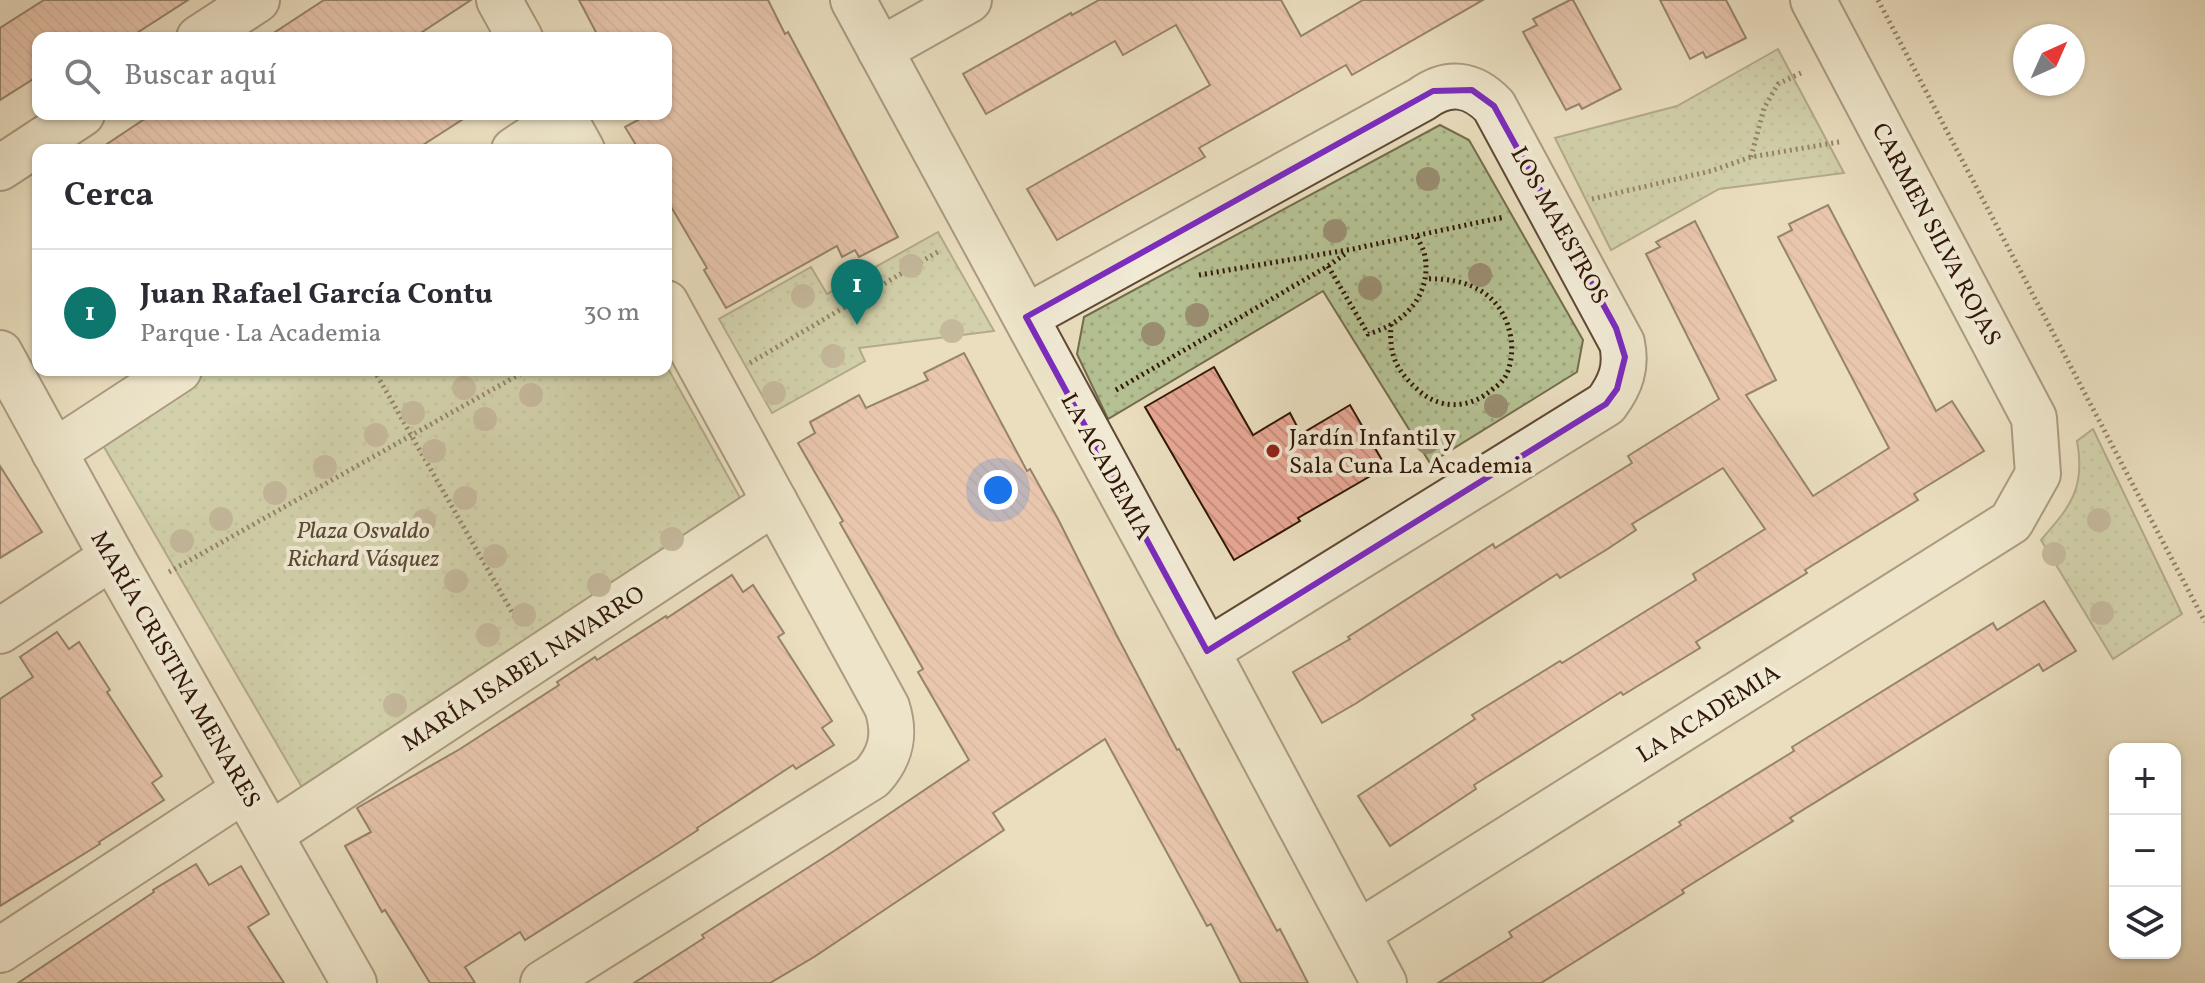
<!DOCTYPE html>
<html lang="es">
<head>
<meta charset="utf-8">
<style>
	:root { --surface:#fff; --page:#f7f7f7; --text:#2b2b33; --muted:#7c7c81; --line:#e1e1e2; --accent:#0f766e }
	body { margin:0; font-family:Vollkorn,serif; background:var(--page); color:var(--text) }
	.controls { position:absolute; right:24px; bottom:24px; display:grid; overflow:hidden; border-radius:16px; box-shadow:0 2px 6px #0004 }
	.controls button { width:72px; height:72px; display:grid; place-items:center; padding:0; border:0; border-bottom:2px solid var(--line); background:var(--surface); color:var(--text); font:40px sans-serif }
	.compass { position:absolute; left:2013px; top:24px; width:72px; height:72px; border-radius:50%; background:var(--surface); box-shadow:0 2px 6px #0004; rotate:45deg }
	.you { position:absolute; left:998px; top:490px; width:28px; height:28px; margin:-20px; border:6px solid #fff; border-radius:50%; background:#1a73e8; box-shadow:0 0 0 12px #1a73e833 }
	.badge { display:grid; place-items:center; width:52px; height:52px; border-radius:50%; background:var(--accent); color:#fff; font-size:26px; font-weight:700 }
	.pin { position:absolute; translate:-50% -66px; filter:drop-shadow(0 2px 4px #0008) }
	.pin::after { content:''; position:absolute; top:42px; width:28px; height:24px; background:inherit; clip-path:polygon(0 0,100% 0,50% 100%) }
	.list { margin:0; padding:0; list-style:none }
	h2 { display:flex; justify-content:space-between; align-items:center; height:104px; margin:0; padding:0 32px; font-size:34px }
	h2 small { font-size:26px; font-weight:400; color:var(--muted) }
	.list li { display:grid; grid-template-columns:52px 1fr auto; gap:24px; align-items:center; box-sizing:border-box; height:128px; padding:0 32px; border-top:2px solid var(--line) }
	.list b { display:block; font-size:30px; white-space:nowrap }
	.list p { margin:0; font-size:26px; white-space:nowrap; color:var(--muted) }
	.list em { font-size:26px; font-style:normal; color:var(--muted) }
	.icon { flex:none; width:44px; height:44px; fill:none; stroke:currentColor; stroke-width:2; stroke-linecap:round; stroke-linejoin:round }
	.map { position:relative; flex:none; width:2205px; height:983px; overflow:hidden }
	.search { position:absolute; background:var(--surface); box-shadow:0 2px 6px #0004; left:32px; top:32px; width:640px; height:88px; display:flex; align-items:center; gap:20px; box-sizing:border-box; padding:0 28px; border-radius:16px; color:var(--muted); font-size:30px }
	.panel { position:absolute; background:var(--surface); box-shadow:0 2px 6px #0004; left:32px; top:144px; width:640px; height:232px; border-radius:16px }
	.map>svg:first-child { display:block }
</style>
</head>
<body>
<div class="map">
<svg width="2205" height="983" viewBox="0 0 2205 983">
	<defs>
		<pattern id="grass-dots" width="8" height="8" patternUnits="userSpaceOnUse" patternTransform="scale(2)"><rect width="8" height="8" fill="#b5c193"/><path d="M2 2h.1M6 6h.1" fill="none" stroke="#9ca57d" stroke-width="1.8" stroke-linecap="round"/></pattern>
		<pattern id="building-back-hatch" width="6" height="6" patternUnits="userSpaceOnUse" patternTransform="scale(2)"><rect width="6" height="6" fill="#e8a896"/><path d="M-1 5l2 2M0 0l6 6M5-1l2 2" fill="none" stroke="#c79080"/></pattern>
	</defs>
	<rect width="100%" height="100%" fill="#eadebf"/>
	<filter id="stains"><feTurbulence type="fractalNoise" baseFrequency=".0025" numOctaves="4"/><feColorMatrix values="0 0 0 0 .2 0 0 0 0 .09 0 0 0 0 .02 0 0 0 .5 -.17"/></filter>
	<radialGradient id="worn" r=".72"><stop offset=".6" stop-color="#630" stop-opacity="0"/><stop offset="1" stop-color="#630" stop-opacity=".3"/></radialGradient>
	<g fill="url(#grass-dots)" stroke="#736c4d" stroke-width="2">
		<polygon points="1778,49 1844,173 1719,189 1611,250 1555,138 1677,106"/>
		<polygon points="1440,125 1469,140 1583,340 1577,372 1430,463 1323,291 1108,419 1077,354 1084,317"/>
		<polygon points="938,232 994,331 859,348 865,361 772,413 719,319 811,267 827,294"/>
		<polygon points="666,365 744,505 303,789 100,440 210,370 666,370"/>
		<path d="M 2093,429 L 2182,614 L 2113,659 L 2041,540 C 2070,507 2086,488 2077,441 Z"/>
	</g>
	<g fill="url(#building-back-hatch)" stroke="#311707" stroke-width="2">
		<polygon points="44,0 188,0 129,38 38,38 38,76 0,100 0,28"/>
		<polygon points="324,0 471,0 413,38 266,38"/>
		<polygon points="579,0 768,0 785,34 788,32 898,237 859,257 855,250 842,257 837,246 726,308 704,270 707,268 666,198 666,150 639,150 625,127 649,114 666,114 666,38 599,38"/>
		<polygon points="1099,0 1281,0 1301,36 1363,0 1483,0 1352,75 1346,65 1199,148 1205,157 1057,240 1027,189 1210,85 1176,25 1123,55 1115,41 986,114 963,74 1071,13 1072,15"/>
		<polygon points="1570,0 1573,0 1621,89 1582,109 1579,104 1566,110 1523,32 1537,25 1533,19"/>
		<polygon points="1660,0 1726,0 1746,38 1706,58 1703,52 1690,59"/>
		<polygon points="152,114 471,114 415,150 98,150"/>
		<polygon points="1828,205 1936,411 1952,401 1984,451 1914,494 1918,500 1805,570 1807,573 1696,642 1700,648 1623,695 1621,692 1474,785 1476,789 1390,846 1358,796 1475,719 1472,715 1560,661 1562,663 1696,580 1693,574 1765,529 1723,468 1632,524 1636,530 1606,550 1560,578 1557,574 1355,704 1322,723 1293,672 1350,639 1348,637 1493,544 1495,548 1632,463 1628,456 1719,399 1646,254 1660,247 1656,242 1695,221 1776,380 1746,395 1813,496 1889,448 1778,237 1792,230 1789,224"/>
		<polygon points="964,353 1027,471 1030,469 1058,519 1116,634 1177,750 1179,749 1277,931 1280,929 1308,983 1241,983 1211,924 1207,926 1105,739 993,813 1004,830 814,957 770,983 634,983 704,938 702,935 834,851 969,760 918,672 923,669 840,523 843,521 798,443 815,433 810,422 859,395 866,408 928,380 924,373"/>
		<polygon points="1214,367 1253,435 1290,413 1301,434 1350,405 1386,467 1298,518 1300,521 1234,560 1145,407"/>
		<polygon points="0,466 42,532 0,558"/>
		<polygon points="732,575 743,592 753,585 784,633 778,637 832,721 822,728 834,745 796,769 793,765 697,828 698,830 661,854 525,940 520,932 465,967 475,983 430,983 385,910 382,912 345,846 371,832 357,808 460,749 559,685 557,682 595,657 597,660 666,616 667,618"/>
		<polygon points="2044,601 2076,651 2043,671 2039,664 1790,818 1793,821 1682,890 1684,893 1541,983 1438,983 1512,937 1509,932 1681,825 1679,822 1794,751 1792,747 1993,623 1997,630"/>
		<polygon points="57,632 69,649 79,642 110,690 107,692 162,776 152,783 164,800 99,842 100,844 0,906 0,699 33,677 20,657"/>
		<polygon points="196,864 209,885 241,866 269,914 248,927 284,983 18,983 154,892 153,890"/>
	</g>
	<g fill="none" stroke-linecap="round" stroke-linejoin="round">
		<g stroke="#5f4935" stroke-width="48">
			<g id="minor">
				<polyline points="499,0 520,38"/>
				<polyline points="853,0 1207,651 1384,983"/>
				<polyline points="199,38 257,0"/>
				<polyline points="880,50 969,0"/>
				<polyline points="562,114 582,150"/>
				<polyline points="514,150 564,117"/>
				<polyline points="0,168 82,114"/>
				<path d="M 1026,317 L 1422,99 C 1448,80 1472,83 1494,106 L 1622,343 C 1627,367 1621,384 1606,404 L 1207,651"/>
				<polyline points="0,353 112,557 354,983"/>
				<polyline points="54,452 179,370"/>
				<polyline points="0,631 112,557"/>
				<polyline points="271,834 775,502"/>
				<polyline points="1358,933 2011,522 2038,474 2034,418 1813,0"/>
				<polyline points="0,950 244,790"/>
				<path d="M 543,983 L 872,777 C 891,756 896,735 887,707 L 666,303"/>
			</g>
		</g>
		<g stroke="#311707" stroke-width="5" stroke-dasharray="2 4" stroke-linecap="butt">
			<polyline points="1878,0 2205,622"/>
			<polyline points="1751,157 1764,108 1778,84 1801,73"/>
			<polyline points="1592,199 1711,171 1751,157 1839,142"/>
			<path d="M 1328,266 L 1368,334 C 1405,324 1434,293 1424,252 C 1422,246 1418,240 1416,234"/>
			<polyline points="1199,275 1353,249 1504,217"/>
			<path d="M 1391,324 C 1389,354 1395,369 1417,389 C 1440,411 1471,409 1494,388 C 1497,386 1501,383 1503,380 C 1511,370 1513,350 1511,339 C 1504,293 1467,277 1425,279"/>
			<polyline points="750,363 941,250"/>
			<polyline points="374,370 516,619"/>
			<polyline points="1116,390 1328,266 1348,252"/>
			<polyline points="169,572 527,370"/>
		</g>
		<use href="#minor" stroke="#f1ead5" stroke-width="44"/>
	</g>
	<g fill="#9a8d71">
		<circle cx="1428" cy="179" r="12"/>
		<circle cx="1335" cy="231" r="12"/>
		<circle cx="911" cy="266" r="12"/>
		<circle cx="1480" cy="275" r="12"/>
		<circle cx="1370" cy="288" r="12"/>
		<circle cx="803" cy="296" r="12"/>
		<circle cx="1197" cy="315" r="12"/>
		<circle cx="952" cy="331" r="12"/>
		<circle cx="1153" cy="334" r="12"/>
		<circle cx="833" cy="356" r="12"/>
		<circle cx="464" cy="388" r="12"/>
		<circle cx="774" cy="393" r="12"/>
		<circle cx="531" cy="395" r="12"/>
		<circle cx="1496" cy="406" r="12"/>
		<circle cx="413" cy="413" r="12"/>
		<circle cx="485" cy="419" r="12"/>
		<circle cx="376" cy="435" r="12"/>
		<circle cx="1427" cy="442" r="12"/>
		<circle cx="434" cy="451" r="12"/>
		<circle cx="325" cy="467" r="12"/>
		<circle cx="275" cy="493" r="12"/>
		<circle cx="465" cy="498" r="12"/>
		<circle cx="221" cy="519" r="12"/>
		<circle cx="2099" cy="520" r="12"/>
		<circle cx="424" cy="521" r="12"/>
		<circle cx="672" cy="539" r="12"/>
		<circle cx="182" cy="541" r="12"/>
		<circle cx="2054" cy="554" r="12"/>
		<circle cx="495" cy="556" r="12"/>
		<circle cx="456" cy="581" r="12"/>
		<circle cx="599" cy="585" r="12"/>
		<circle cx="2102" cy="613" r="12"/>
		<circle cx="524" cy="615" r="12"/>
		<circle cx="488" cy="635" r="12"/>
		<circle cx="395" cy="705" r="12"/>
	</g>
	<path d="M0 0H2205V983H0ZM 1472,90 L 1494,106 L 1616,328 L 1625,357 L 1617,389 L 1606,404 L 1207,651 L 1026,317 L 1433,91 Z" fill="#eadebf" fill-opacity=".55" fill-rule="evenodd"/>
	<path fill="none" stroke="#7b2cbf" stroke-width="6" stroke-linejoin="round" d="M 1472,90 L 1494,106 L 1616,328 L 1625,357 L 1617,389 L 1606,404 L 1207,651 L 1026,317 L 1433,91 Z"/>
	<circle fill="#8f2418" stroke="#f1ead5" stroke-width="3" cx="1273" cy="451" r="8"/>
	<g text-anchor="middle" stroke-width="8" stroke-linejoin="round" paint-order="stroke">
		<g font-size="24" fill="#311707" stroke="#f1ead5">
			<text transform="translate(1560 225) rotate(61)" y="8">LOS MAESTROS</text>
			<text transform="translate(1937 234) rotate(62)" y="8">CARMEN SILVA ROJAS</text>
			<text transform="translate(1107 466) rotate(61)" y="8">LA ACADEMIA</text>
			<text transform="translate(523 668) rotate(-33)" y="8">MARÍA ISABEL NAVARRO</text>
			<text transform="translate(176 669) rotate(60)" y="8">MARÍA CRISTINA MENARES</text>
			<text transform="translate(1708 713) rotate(-32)" y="8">LA ACADEMIA</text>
		</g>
		<g font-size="24" fill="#311707" stroke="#f1ead5" text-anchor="start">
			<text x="1289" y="445">Jardín Infantil y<tspan x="1289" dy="28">Sala Cuna La Academia</tspan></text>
		</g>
		<g font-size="24" font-style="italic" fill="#594a31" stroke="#f1ead5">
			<text x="363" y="538">Plaza Osvaldo<tspan x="363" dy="28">Richard Vásquez</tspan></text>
		</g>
	</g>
	<rect width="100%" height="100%" filter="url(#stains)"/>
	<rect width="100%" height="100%" fill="url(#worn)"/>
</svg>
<div class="controls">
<button>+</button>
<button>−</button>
<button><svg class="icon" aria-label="layers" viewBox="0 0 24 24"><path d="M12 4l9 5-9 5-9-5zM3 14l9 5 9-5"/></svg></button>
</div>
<svg class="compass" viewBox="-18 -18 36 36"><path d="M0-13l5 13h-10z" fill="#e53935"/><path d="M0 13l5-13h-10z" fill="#7c7c81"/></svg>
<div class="you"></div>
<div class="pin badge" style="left:857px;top:325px">1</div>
<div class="search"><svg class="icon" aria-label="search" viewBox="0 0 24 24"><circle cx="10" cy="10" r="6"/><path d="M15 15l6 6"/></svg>Buscar aquí</div>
<section class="panel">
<h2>Cerca<small></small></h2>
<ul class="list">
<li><span class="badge">1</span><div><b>Juan Rafael García Contu</b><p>Parque · La Academia</p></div><em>30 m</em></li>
</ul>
</section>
</div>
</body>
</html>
